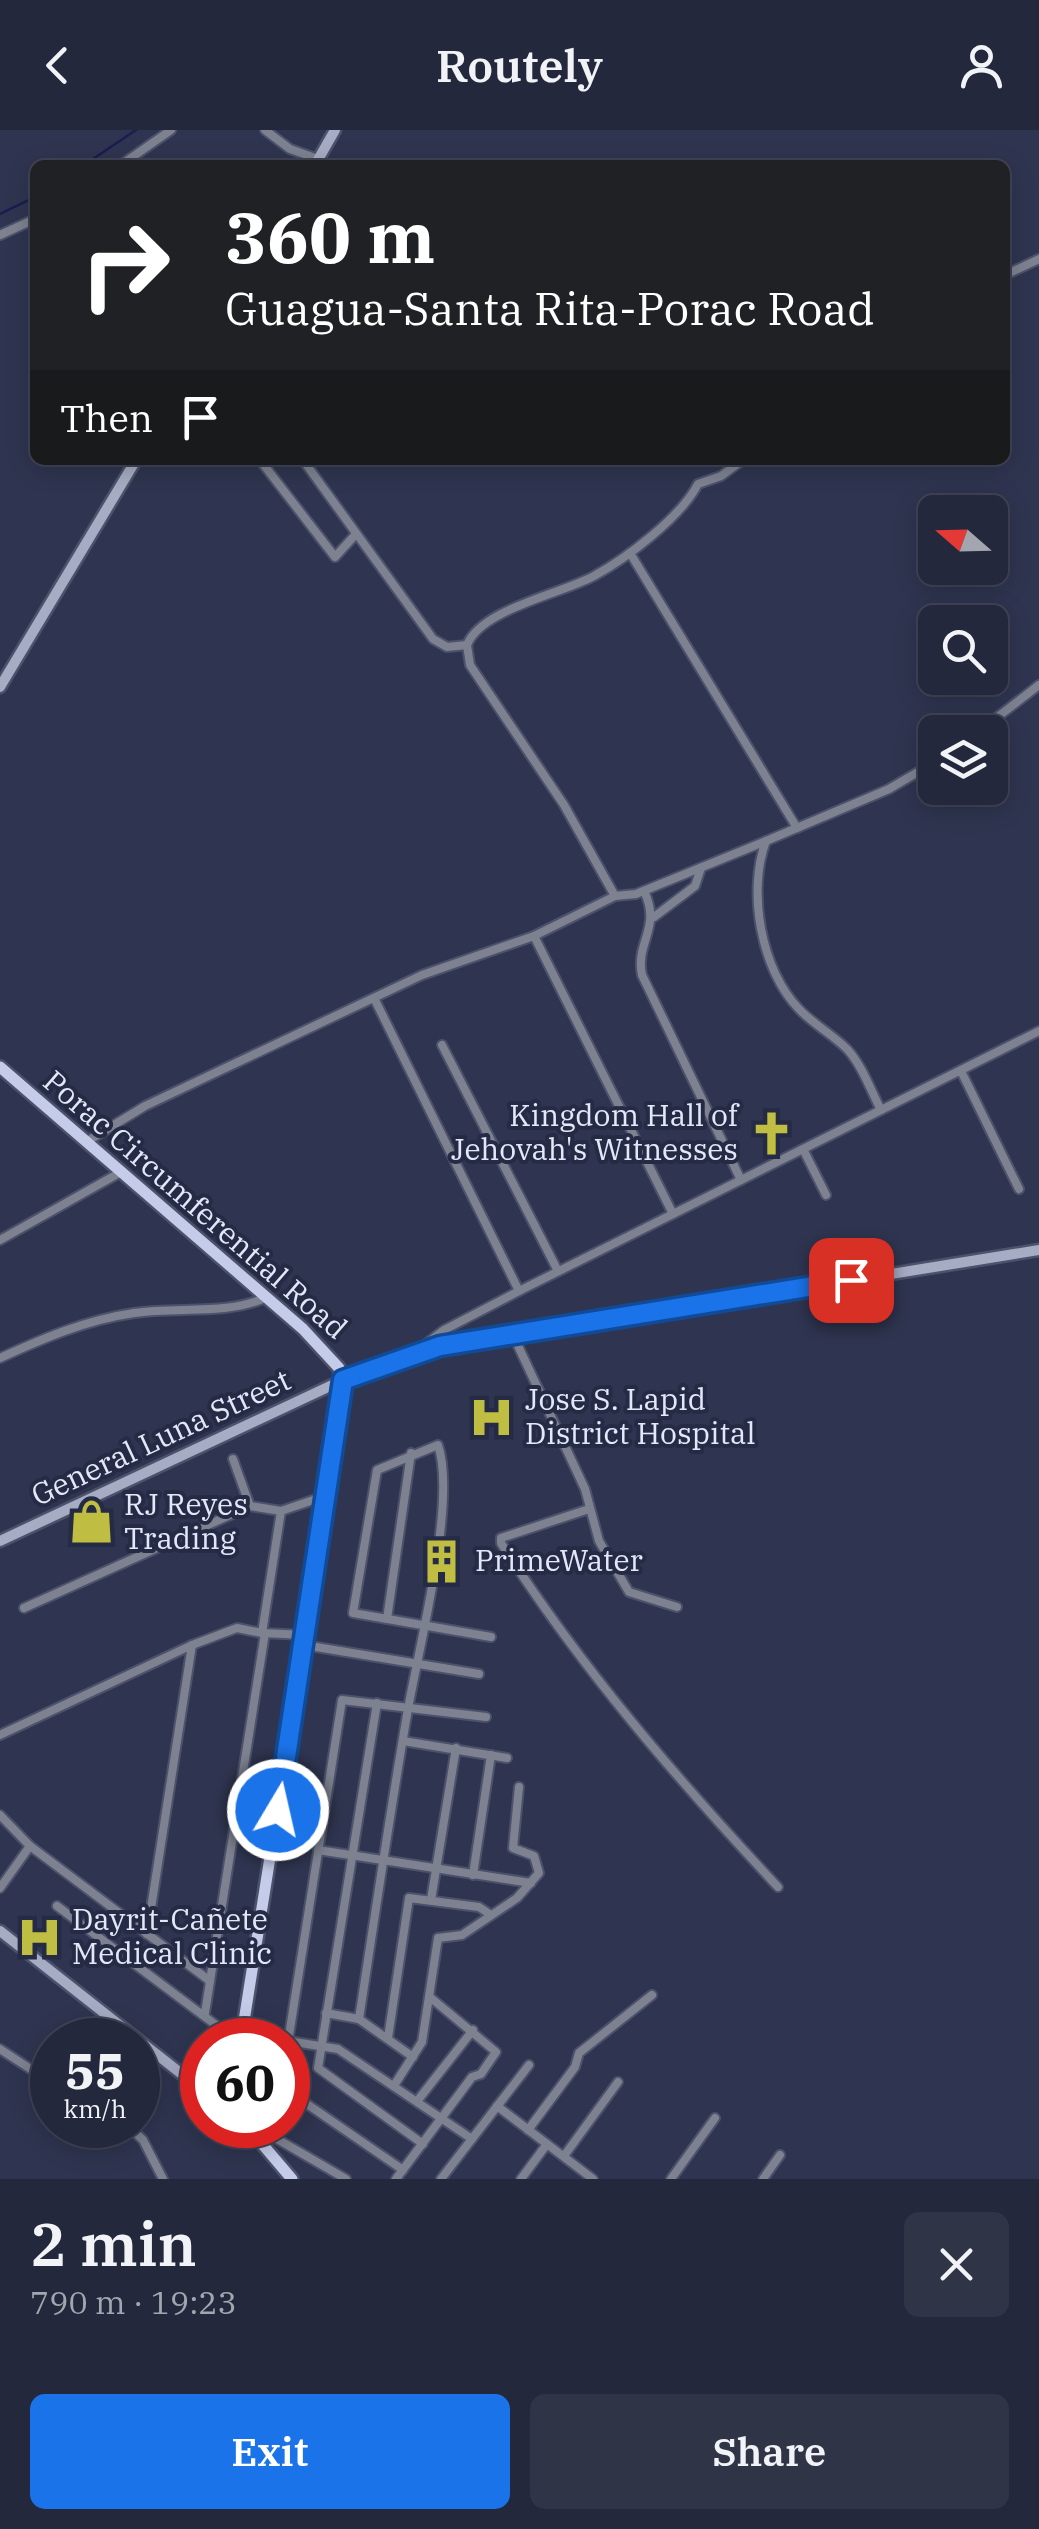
<!DOCTYPE html>
<html lang="en">
<head>
<meta charset="utf-8">
<style>
  body { margin:0; font-family:"IBM Plex Serif",serif; background:#2f3447; color:#f1f3f6; height:100vh; display:flex; flex-direction:column; font-size:38px; white-space:nowrap }
  * { box-sizing:border-box; margin:0 }
  p { font-size:32px; color:#a3a6af }
  .icon { flex:none; width:55px; height:55px; fill:none; stroke:currentColor; stroke-width:2; stroke-linecap:round; stroke-linejoin:round }
  .map { position:relative; height:2049px; overflow:hidden }
  .details { display:flex; flex-direction:column; background:#23283c; flex:1 }
  .details>* { flex:none }
  .top-card { position:absolute; left:30px; top:30px; width:980px; height:305px; border-radius:15px; box-shadow:0 5px 25px #0003,0 0 0 2px #404456; background:#202124; color:#fff; overflow:hidden }
  .needle { width:65px; rotate:290deg }
  .tools { position:absolute; left:918px; top:365px; display:grid; gap:20px }
  .tools a { display:grid; place-items:center; width:90px; height:90px; border-radius:15px; background:#23283c; box-shadow:0 5px 25px #0003,0 0 0 2px #404456; font-size:50px }
  .speed { position:absolute; left:30px; top:1888px; display:flex; gap:20px; font-size:50px; font-weight:700; text-align:center }
  .speed>* { display:grid; place-content:center; width:130px; height:130px; border-radius:50%; background:#23283c; box-shadow:0 5px 25px #0003,0 0 0 2px #404456; line-height:1 }
  .speed small { font-size:25px; font-weight:400 }
  .speed .limit { border:15px solid #d22; background:#fff; color:#111 }
  .pin { position:absolute; display:grid; place-items:center; width:85px; height:85px; color:#fff; margin:-42px; border-radius:20px; box-shadow:0 5px 15px #0006 }
  .me { position:absolute; width:110px; margin:-55px; rotate:9deg; stroke-linejoin:round; filter:drop-shadow(0 0 8px #0008) }
  .turn { display:flex; align-items:center; gap:35px; height:210px; padding:0 30px; font-size:45px }
  .turn .icon { width:130px; height:130px; stroke-width:2.5 }
  .turn b { display:block; font-size:70px; line-height:85px }
  .then { display:flex; align-items:center; height:95px; padding:0 30px; background:#0003; gap:20px; font-size:38px }
  .round { display:grid; place-items:center; flex:none; width:105px; height:105px; border-radius:15px; background:#2f3447 }
  .overview { display:flex; align-items:center; justify-content:space-between; height:170px; padding:0 30px }
  h1 { font-size:60px; font-weight:600; line-height:75px }
  .primary-button { display:flex; gap:20px; margin-top:auto; padding:20px 30px }
  .primary-button a { flex:1; height:115px; border-radius:15px; background:#1a73e8; color:#fff; font-size:40px; font-weight:600; line-height:115px; text-align:center }
  .primary-button a+a { background:#2f3447; color:#f1f3f6 }
  header { display:flex; justify-content:space-between; align-items:center; height:130px; padding:0 30px; background:#23283c; font-size:45px; font-weight:600 }
  .map>svg:first-child { display:block }
  .lines { fill:none; stroke-linecap:round; stroke-linejoin:round }
  .stream { stroke:#191d50; stroke-width:2.5 }
  .street-casing { stroke:#4c526b; stroke-width:12 }
  .secondary-casing { stroke:#4c526b; stroke-width:15 }
  .primary-casing { stroke:#4c526b; stroke-width:16 }
  .street { stroke:#7e8290; stroke-width:8 }
  .secondary { stroke:#a6acc3; stroke-width:10 }
  .primary { stroke:#c5ccea; stroke-width:11 }
  .route-casing { stroke:#114b97; stroke-width:25 }
  .route { stroke:#1a73e8; stroke-width:18 }
  .labels { text-anchor:middle; stroke-width:8; stroke-linejoin:round; paint-order:stroke }
  .poi-label { font-size:30px; fill:#e3e8f9; stroke:#252b45; text-anchor:start }
  .street-label { font-size:30px; fill:#e3e8f9; stroke:#252b45 }
</style>
</head>
<body>
<header><svg class="icon" aria-label="back" viewBox="0 0 24 24"><path d="M15 5l-7 7 7 7"/></svg>Routely<svg class="icon" aria-label="person" viewBox="0 0 24 24"><circle cx="12" cy="8" r="4"/><path d="M4 21q1-7 8-7t8 7"/></svg></header>
<div class="map">
<svg width="1039" height="2049" viewBox="0 0 1039 2049">
  <rect width="100%" height="100%" fill="#2f3550"/>
  <g class="lines">
    <g class="stream">
      <polyline points="84,35 136,0"/>
      <polyline points="0,84 35,67"/>
    </g>
    <defs>
      <g id="street">
        <polyline points="265,0 290,19 318,29"/>
        <polyline points="121,35 171,0"/>
        <polyline points="0,105 35,89"/>
        <polyline points="1005,145 1039,129"/>
        <polyline points="260,330 335,427 356,404"/>
        <polyline points="303,330 433,509 447,517 467,515"/>
        <polyline points="630,423 797,698"/>
        <polyline points="978,602 1039,555"/>
        <path d="M 644,761 C 662,798 635,812 642,845 L 741,1050"/>
        <path d="M 615,766 L 564,675 L 470,535 L 467,515 C 481,479 561,464 594,446 C 627,428 681,387 698,354 L 721,346 L 743,330"/>
        <polyline points="654,787 695,756 701,738"/>
        <polyline points="534,806 615,766 636,764 766,711"/>
        <polyline points="375,870 519,1161"/>
        <polyline points="442,915 558,1141"/>
        <polyline points="961,941 1019,1059"/>
        <path d="M 881,980 C 871,961 862,935 847,919 C 832,904 813,894 799,879 C 761,840 747,761 766,711 L 889,659 L 935,632"/>
        <polyline points="86,1012 145,976 422,845 534,806 673,1084"/>
        <polyline points="803,1019 826,1065"/>
        <polyline points="0,1110 121,1042"/>
        <polyline points="513,1205 585,1359 599,1411 629,1462 677,1477"/>
        <polyline points="417,1221 444,1200 519,1161 1039,901"/>
        <path d="M 0,1228 C 44,1208 86,1190 134,1183 C 178,1176 226,1186 267,1167"/>
        <polyline points="233,1329 250,1376"/>
        <path d="M 589,1379 L 501,1408 L 501,1413 C 581,1538 677,1649 778,1757"/>
        <polyline points="24,1478 250,1376 281,1381"/>
        <polyline points="387,1489 411,1323"/>
        <polyline points="262,1503 306,1505"/>
        <polyline points="304,1515 479,1544"/>
        <polyline points="377,1573 318,1938 423,2014"/>
        <polyline points="0,1605 192,1515 237,1498 262,1503 281,1381 328,1365"/>
        <polyline points="403,1611 507,1628"/>
        <polyline points="0,1685 30,1716 210,1851"/>
        <polyline points="318,1720 531,1753"/>
        <polyline points="473,1745 491,1625"/>
        <polyline points="0,1758 30,1716"/>
        <polyline points="431,1770 456,1618"/>
        <polyline points="57,1776 236,1910"/>
        <polyline points="147,1804 192,1515"/>
        <polyline points="205,1883 265,1503"/>
        <polyline points="326,1883 359,1889 413,1927"/>
        <path d="M 359,1889 C 375,1785 390,1682 408,1579 C 419,1517 457,1370 438,1315 L 377,1340 L 353,1483 C 399,1491 445,1499 491,1507"/>
        <polyline points="242,1906 277,1910"/>
        <polyline points="388,1908 409,1768 479,1777 491,1785"/>
        <polyline points="288,1911 338,1919 472,2009"/>
        <polyline points="288,1912 342,1570 486,1587"/>
        <polyline points="0,1919 52,1953"/>
        <polyline points="395,1954 422,1912 438,1808 462,1805 517,1768 539,1743 534,1726 513,1718 519,1657"/>
        <polyline points="288,1961 403,2040"/>
        <polyline points="418,1970 473,1900"/>
        <polyline points="497,1976 593,2049"/>
        <polyline points="127,1995 143,2010 163,2049"/>
        <polyline points="253,1995 346,2049"/>
        <polyline points="528,2000 575,1937 579,1923 652,1865"/>
        <polyline points="564,2026 618,1952"/>
        <polyline points="396,2049 472,1947 481,1944 496,1922 431,1868"/>
        <polyline points="441,2049 529,1935"/>
        <polyline points="521,2049 547,2014"/>
        <polyline points="671,2049 715,1988"/>
        <polyline points="763,2049 780,2025"/>
      </g>
      <g id="secondary">
        <polyline points="315,35 335,0"/>
        <polyline points="0,557 136,330"/>
        <polyline points="0,1411 343,1250 417,1221 1039,1120"/>
        <polyline points="0,1801 202,1960"/>
      </g>
      <g id="primary">
        <polyline points="0,937 303,1199 339,1238 343,1267 241,1910"/>
        <polyline points="246,1995 292,2049"/>
      </g>
    </defs>
    <use href="#street" class="street-casing"/>
    <use href="#secondary" class="secondary-casing"/>
    <use href="#primary" class="primary-casing"/>
    <use href="#street" class="street"/>
    <use href="#secondary" class="secondary"/>
    <use href="#primary" class="primary"/>
  </g>
  <g class="lines">
    <defs>
      <polyline id="route" points="278,1680 343,1250 440,1216 851,1150"/>
    </defs>
    <use href="#route" class="route-casing"/>
    <use href="#route" class="route"/>
  </g>
  <defs>
    <symbol id="church-bare" viewBox="-9 -9 18 18"><path d="M-1.2-6h2.4v3.5h3.3v2.4h-3.3V6h-2.4V-.1h-3.3v-2.4h3.3Z" fill="#bfbe42" stroke="#252b45" stroke-width="2.5" paint-order="stroke"/></symbol>
    <symbol id="hospital-bare" viewBox="-9 -9 18 18"><path d="M-5-5h3v3.5h4V-5h3V5h-3V1.5h-4V5h-3Z" fill="#bfbe42" stroke="#252b45" stroke-width="2.5" paint-order="stroke"/></symbol>
    <symbol id="shop-bare" viewBox="-9 -9 18 18"><path d="M-5-2.5h2.3a2.7 3.5 0 0 1 5.4 0H5L5.5 6h-11ZM-1.5-2.5h3a1.5 2.3 0 0 0-3 0Z" fill="#bfbe42" stroke="#252b45" stroke-width="2.5" paint-order="stroke"/></symbol>
    <symbol id="building-bare" viewBox="-9 -9 18 18"><path d="M-4-6H4V6H1V3H-1V6H-4ZM-2.5-4.3h1.7v1.8h-1.7ZM.8-4.3h1.7v1.8H.8ZM-2.5-1h1.7V.8h-1.7ZM.8-1h1.7V.8H.8Z" fill="#bfbe42" stroke="#252b45" stroke-width="2.5" paint-order="stroke"/></symbol>
  </defs>
  <g fill-rule="evenodd">
    <use href="#church-bare" x="740" y="972" width="63" height="63"/>
    <use href="#hospital-bare" x="460" y="1256" width="63" height="63"/>
    <use href="#shop-bare" x="60" y="1360" width="63" height="63"/>
    <use href="#building-bare" x="410" y="1400" width="63" height="63"/>
    <use href="#hospital-bare" x="8" y="1776" width="63" height="63"/>
  </g>
  <g class="labels">
    <g class="poi-label">
      <text x="738" y="996" text-anchor="end">Kingdom Hall of<tspan x="738" dy="34">Jehovah's Witnesses</tspan></text>
      <text x="525" y="1280">Jose S. Lapid<tspan x="525" dy="34">District Hospital</tspan></text>
      <text x="124" y="1385">RJ Reyes<tspan x="124" dy="34">Trading</tspan></text>
      <text x="475" y="1441">PrimeWater</text>
      <text x="72" y="1800">Dayrit-Cañete<tspan x="72" dy="34">Medical Clinic</tspan></text>
    </g>
    <g class="street-label">
      <text transform="translate(195 1075) rotate(41)" y="10">Porac Circumferential Road</text>
      <text transform="translate(161 1308) rotate(-25)" y="10">General Luna Street</text>
    </g>
  </g>
</svg>
<div class="tools">
<a><svg class="needle" viewBox="-14 -14 28 28"><path d="M0-13l5 13h-10z" fill="#e53935"/><path d="M0 13l5-13h-10z" fill="#a3a6af"/></svg></a>
<a><svg class="icon" aria-label="search" viewBox="0 0 24 24"><circle cx="10" cy="10" r="6"/><path d="M15 15l6 6"/></svg></a>
<a><svg class="icon" aria-label="layers" viewBox="0 0 24 24"><path d="M12 4l9 5-9 5-9-5zM3 14l9 5 9-5"/></svg></a>
</div>
<div class="speed"><div>55<small>km/h</small></div><div class="limit">60</div></div>
<div class="pin" style="left:851px;top:1150px;background:#d93025"><svg class="icon" aria-label="arrive" viewBox="0 0 24 24"><path d="M6 21V4h12l-3 4 3 4H6"/></svg></div>
<svg class="me" style="left:278px;top:1680px" viewBox="-20 -20 40 40"><circle r="17" fill="#1a73e8" stroke="#fff" stroke-width="3"/><path d="M0-11L8 9 0 5-8 9z" fill="#fff"/></svg>
<div class="top-card">
<div class="turn"><svg class="icon" aria-label="right" viewBox="0 0 24 24"><path d="M7 20v-9h11M14 6l5 5-5 5"/></svg><div><b>360 m</b>Guagua-Santa Rita-Porac Road</div></div>
<div class="then">Then<svg class="icon" aria-label="arrive" viewBox="0 0 24 24"><path d="M6 21V4h12l-3 4 3 4H6"/></svg></div>
</div>
</div>
<section class="details">
<div class="overview"><div><h1>2 min</h1><p>790 m · 19:23</p></div><a class="round"><svg class="icon" aria-label="close" viewBox="0 0 24 24"><path d="M6 6l12 12M18 6L6 18"/></svg></a></div>
<div class="primary-button"><a>Exit</a><a>Share</a></div>
</section>
</body>
</html>
